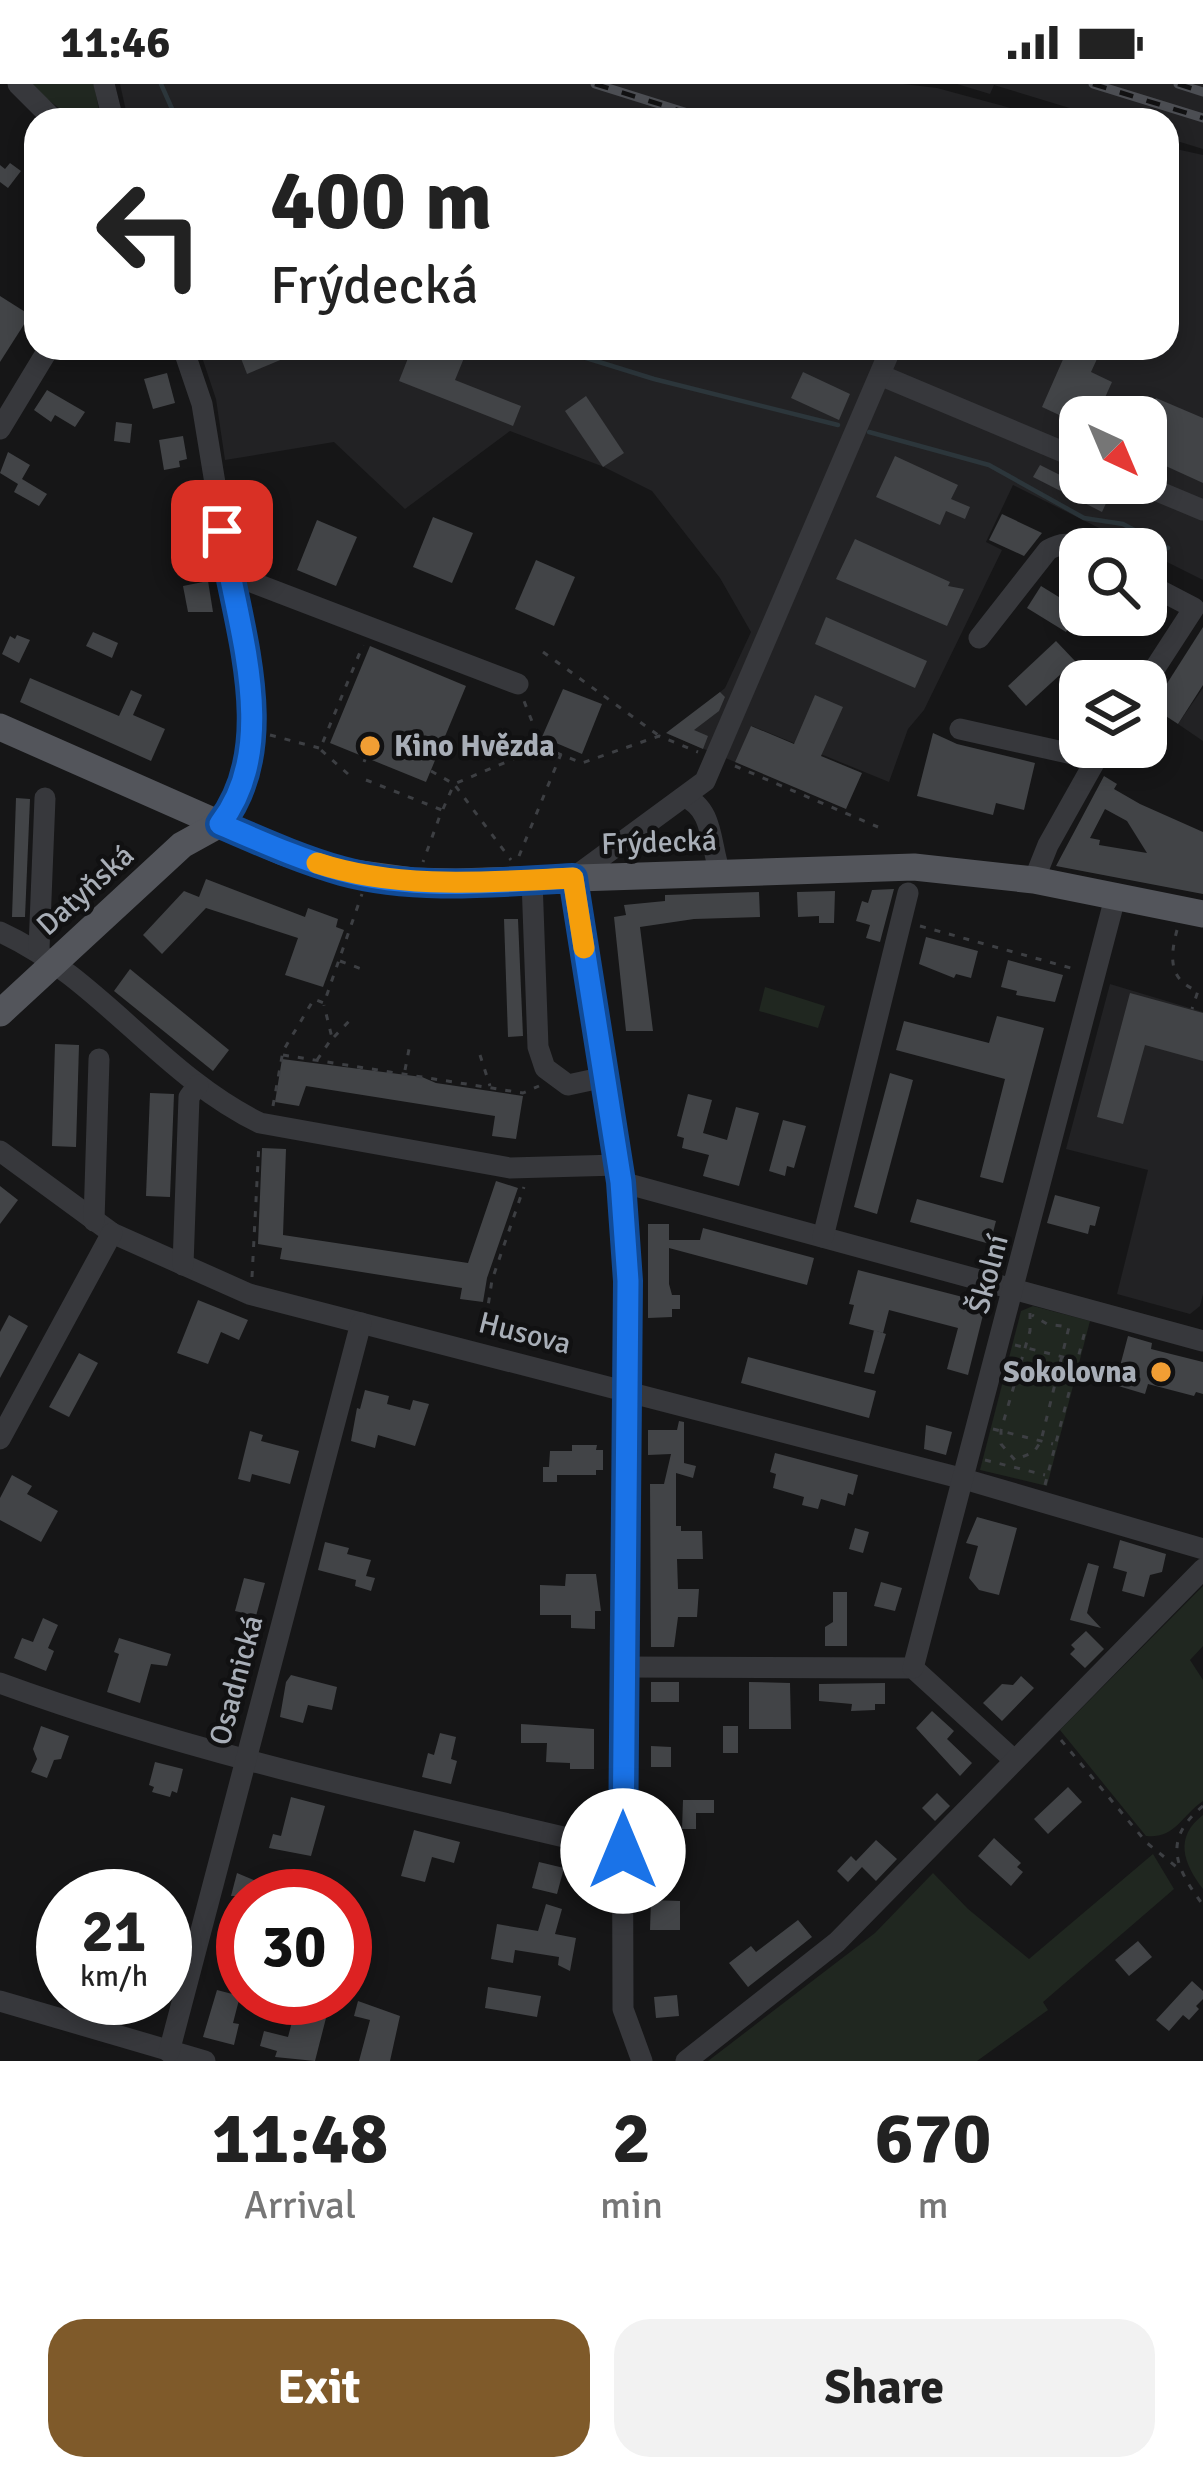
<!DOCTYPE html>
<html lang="en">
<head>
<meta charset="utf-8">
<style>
  body { margin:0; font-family:Signika,sans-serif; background:#f2f2f2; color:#222; height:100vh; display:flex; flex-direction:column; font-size:45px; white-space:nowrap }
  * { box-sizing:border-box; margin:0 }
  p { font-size:39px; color:#767676 }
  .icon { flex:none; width:66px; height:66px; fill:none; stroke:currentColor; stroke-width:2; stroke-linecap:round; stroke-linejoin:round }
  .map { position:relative; height:1977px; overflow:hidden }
  .details { display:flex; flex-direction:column; background:#fff; flex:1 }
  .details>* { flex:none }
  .top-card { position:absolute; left:24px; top:24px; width:1155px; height:252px; border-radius:36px; box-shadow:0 6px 18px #0003; background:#fff; color:#222; overflow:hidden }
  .needle { width:78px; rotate:136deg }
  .controls { position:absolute; left:1059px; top:312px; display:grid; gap:24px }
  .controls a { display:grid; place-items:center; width:108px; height:108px; border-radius:24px; background:#fff; box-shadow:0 6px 18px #0003; font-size:60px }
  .speed { position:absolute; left:36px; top:1785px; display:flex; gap:24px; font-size:60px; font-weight:700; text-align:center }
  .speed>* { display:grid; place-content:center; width:156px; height:156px; border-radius:50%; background:#fff; box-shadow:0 6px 18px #0003; line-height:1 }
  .speed small { font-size:30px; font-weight:400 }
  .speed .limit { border:18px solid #d22; background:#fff; color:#111 }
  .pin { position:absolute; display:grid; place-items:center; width:102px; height:102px; color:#fff; margin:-51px; border-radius:24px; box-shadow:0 6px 18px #0006 }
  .me { position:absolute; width:132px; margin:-66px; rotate:0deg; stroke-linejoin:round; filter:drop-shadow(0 0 9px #0008) }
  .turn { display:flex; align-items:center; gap:42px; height:252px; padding:0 48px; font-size:54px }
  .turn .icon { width:156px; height:156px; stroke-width:2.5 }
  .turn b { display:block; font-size:84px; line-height:102px }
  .eta { display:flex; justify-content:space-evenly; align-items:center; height:204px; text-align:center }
  .eta b { font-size:72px; font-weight:700; line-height:84px }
  .action { display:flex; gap:24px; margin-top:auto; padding:24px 48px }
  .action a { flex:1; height:138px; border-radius:36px; background:#7f5a2a; color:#fff; font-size:48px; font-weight:700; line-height:138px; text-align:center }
  .action a+a { background:#f2f2f2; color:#222 }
  .status { display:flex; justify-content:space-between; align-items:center; height:84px; padding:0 60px; background:#fff; direction:ltr }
  .status svg { height:33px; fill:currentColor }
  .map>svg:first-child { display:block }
  .built { fill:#222224; fill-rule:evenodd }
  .green { fill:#202720 }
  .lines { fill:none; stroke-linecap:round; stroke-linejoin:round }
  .stream { stroke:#2c363b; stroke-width:4.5 }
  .building { fill:#424447; fill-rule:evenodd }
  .path { stroke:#3d3f43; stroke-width:3; stroke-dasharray:6 9; stroke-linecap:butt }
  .minor { stroke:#37383c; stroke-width:21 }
  .major { stroke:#53555b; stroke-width:27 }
  .rail-casing { stroke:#4c4e53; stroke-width:9 }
  .rail { stroke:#111112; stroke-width:4.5; stroke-dasharray:14; stroke-linecap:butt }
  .route-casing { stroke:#114b97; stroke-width:30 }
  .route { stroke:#1a73e8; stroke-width:21 }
  .slow { stroke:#f59e0b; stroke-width:21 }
  .poi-dot { fill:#f19e34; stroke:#111112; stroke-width:4.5 }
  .labels { text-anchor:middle; stroke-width:9; stroke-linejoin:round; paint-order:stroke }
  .poi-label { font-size:30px; font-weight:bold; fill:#a8aeb7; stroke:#111112; text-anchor:start }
  .street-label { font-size:30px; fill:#a8aeb7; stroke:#111112 }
</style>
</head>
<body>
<div class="status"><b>11:46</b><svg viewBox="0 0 49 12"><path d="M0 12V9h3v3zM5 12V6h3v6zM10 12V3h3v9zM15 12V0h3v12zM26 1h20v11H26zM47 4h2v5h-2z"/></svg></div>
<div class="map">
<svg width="1203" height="1977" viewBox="0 0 1203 1977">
  <rect width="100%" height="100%" fill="#161617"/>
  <g class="built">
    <polygon points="120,0 903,0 937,4 1055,36 128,36"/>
    <polygon points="957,0 1203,0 1203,65 1167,54 1167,36 1109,36 994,1 990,10"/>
    <path d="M 1167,63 L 1203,71 L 1203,496 L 1013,401 L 986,458 L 1002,466 L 924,626 L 908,645 L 889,698 L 752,642 L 735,678 L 668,650 L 725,604 L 751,548 L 720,494 L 652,407 L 604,383 L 510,347 L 405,425 L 334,358 L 225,376 L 216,315 L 199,264 L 1167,264 ZM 1080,333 L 1146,333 L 1146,399 L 1080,399 Z"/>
    <polygon points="1203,604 1203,657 1178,640"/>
    <polygon points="1110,900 1203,928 1203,1210 1200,1222 1190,1230 1117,1210 1148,1086 1066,1065"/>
  </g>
  <g class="green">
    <polygon points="27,0 94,0 101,36 75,36"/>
    <polygon points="765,903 825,922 818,944 759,927"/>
    <polygon points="1033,1222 1090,1237 1047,1402 980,1386 1021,1227"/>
    <path d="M 1203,1502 L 1203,1562 L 1190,1576 L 1203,1596 L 1203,1717 C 1181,1732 1175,1755 1146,1752 L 1060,1646 Z"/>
    <path d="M 1203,1731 L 1203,1805 C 1183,1779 1174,1753 1203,1731 Z"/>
    <polygon points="1153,1770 1174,1805 1043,1918 1048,1926 977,1977 708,1977 875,1849 933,1789 968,1825 1029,1875"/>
  </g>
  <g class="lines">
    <g class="stream">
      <polyline points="161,0 177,36"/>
      <polyline points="554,264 654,295 838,341"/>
      <polyline points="869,348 989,381 1084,434 1123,440 1168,464"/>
    </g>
  </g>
  <g class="building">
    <polygon points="10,79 21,87 8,104 0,98 0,81 5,85"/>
    <polygon points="0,212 30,231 0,278"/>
    <polygon points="237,264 309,264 247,290"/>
    <polygon points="412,264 439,264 464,274 455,296 521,322 513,342 399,297"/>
    <polygon points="1068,264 1102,264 1091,288 1112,298 1098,329 1077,320 1070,336 1042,323"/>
    <polygon points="803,288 850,310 839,336 791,314"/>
    <polygon points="167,289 175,319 153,325 144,295"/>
    <polygon points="47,306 85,328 75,343 55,331 51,338 34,326"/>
    <polygon points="586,312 624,369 603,383 565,327"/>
    <polygon points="1156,314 1203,334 1203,399 1146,373 1146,336"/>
    <polygon points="116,338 132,340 130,359 114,357"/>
    <polygon points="183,352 187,375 179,377 180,383 164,386 159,356"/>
    <polygon points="8,368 30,381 22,395 47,410 39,422 14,408 18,400 0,389"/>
    <polygon points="895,372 958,401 951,415 970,423 965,435 946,427 940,441 876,413"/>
    <polygon points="1040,381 1108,415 1102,428 1033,393"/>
    <polygon points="1002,430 1042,449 1024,472 989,456"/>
    <polygon points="433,433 473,449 452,499 413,483"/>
    <polygon points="317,436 357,453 336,502 297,486"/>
    <polygon points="199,441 203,464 174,469 172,454 177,453 176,445"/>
    <polygon points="855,455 950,498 948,502 964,505 947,542 836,495"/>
    <polygon points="536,476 575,493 554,542 515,525"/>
    <polygon points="208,497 213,528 188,528 183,502"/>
    <polygon points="1041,502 1080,526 1066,548 1027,524"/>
    <polygon points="826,533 927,577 915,604 815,560"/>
    <polygon points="1203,543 1203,601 1178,640 1152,623"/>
    <polygon points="93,548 118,559 112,574 86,562"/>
    <polygon points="17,551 30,556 19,579 2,570 10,552 15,555"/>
    <polygon points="1056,557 1075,577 1026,622 1008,602"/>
    <polygon points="370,562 466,602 426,698 330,659"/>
    <polygon points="1098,578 1128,597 1086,597"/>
    <polygon points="30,594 119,632 131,606 142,611 133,631 165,645 151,677 20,618"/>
    <polygon points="563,605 602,620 582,670 542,653"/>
    <polygon points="720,608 725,613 719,627 694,646 708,652 703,665 666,649"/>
    <polygon points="815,611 843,623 821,672 862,689 846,725 735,678 751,642 794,660"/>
    <polygon points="933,649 957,660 1035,679 1024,726 996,719 993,731 917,712"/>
    <path d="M 1104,692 L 1117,700 L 1114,705 L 1140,720 L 1203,748 L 1203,810 L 1056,782 ZM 1105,725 L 1127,737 L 1147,769 L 1099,761 L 1100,756 L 1090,754 Z"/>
    <polygon points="16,714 30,715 25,833 12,833"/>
    <polygon points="206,795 305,833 308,824 338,835 336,843 344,846 323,903 285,891 298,854 206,824 162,870 143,851 184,807 199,813"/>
    <polygon points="894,805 880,858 866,854 870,841 856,837 862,817 868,819 872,806"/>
    <polygon points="835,807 834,839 819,839 819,832 798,833 797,808"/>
    <polygon points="759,808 760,833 694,835 640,843 653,947 626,947 614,833 626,831 624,821 665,817 665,811"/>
    <polygon points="504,835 518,835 523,952 508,953"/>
    <polygon points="926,853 978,867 971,894 956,890 954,894 919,880"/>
    <polygon points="1008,876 1063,891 1055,918 1016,911 1017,907 1001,903"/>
    <polygon points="130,885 229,966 213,987 114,907"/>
    <polygon points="1130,909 1203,929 1203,977 1145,961 1123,1040 1097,1033"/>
    <polygon points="997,932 1044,944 1003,1099 980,1093 1005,995 896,966 904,937 989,959"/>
    <polygon points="55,960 79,961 76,1063 52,1062"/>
    <polygon points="282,975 422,993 436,999 523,1012 516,1055 492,1052 495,1032 306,1002 299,1022 275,1018"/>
    <polygon points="890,989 913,996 877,1130 854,1123"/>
    <polygon points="150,1009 174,1010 170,1113 146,1112"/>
    <polygon points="688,1010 712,1016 703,1049 727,1056 736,1023 759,1029 739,1102 703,1092 709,1071 682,1064 684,1054 677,1052"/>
    <polygon points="783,1036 806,1042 794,1084 787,1082 785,1092 769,1087"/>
    <polygon points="262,1064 286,1065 283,1151 468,1179 496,1097 518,1104 487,1194 483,1218 460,1215 462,1204 280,1175 282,1164 258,1160"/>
    <polygon points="0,1102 18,1116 0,1140"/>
    <polygon points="1055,1111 1100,1123 1095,1142 1090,1141 1088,1150 1047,1139"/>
    <polygon points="917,1115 996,1137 990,1160 910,1138"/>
    <polygon points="648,1140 669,1140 669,1156 700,1156 703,1144 814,1174 807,1201 669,1164 669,1200 672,1211 680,1211 680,1225 672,1225 672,1233 648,1234"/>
    <polygon points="858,1186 986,1219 968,1291 947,1285 958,1244 889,1226 883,1249 849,1240 854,1221 849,1220"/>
    <polygon points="198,1216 248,1236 239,1256 221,1248 208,1280 177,1269"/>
    <polygon points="9,1231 28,1242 0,1294 0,1248"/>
    <polygon points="874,1246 886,1250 874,1290 864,1288"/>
    <polygon points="1128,1252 1152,1259 1151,1265 1203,1278 1203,1310 1196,1308 1194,1312 1148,1300 1145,1310 1115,1301"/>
    <polygon points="79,1269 98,1279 69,1333 49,1323"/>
    <polygon points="748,1273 876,1307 869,1334 741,1299"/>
    <polygon points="365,1306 389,1312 387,1320 410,1326 413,1316 429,1320 415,1362 378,1351 375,1364 351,1357 357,1324 360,1325"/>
    <polygon points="679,1337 684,1338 684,1379 696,1382 693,1394 676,1389 676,1442 681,1442 681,1447 702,1447 703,1475 677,1475 678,1505 699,1505 697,1533 678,1533 674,1563 651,1563 650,1400 664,1400 671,1370 648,1371 648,1346 677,1346"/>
    <polygon points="926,1341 952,1348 946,1371 924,1365"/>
    <polygon points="250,1347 263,1351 261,1357 299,1367 290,1400 252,1390 250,1398 238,1395"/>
    <polygon points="572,1361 597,1361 596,1366 603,1366 603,1386 596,1386 596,1391 557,1391 557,1398 543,1398 543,1383 549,1383 550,1367 572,1367"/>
    <polygon points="775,1369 858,1391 853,1411 848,1409 845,1422 821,1415 818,1425 802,1421 804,1413 773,1404 776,1390 770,1388"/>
    <polygon points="12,1391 32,1402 27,1410 58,1427 41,1458 0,1436 0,1414"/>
    <polygon points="977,1433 1017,1444 999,1511 979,1506 969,1494 978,1462 966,1459"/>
    <polygon points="855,1444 869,1448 863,1469 849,1465"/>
    <polygon points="1120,1456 1166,1470 1162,1488 1150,1491 1144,1513 1122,1507 1127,1488 1113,1484"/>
    <polygon points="325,1458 349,1464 347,1470 371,1476 366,1492 375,1494 371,1507 355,1502 356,1496 318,1486"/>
    <polygon points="1088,1479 1099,1482 1087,1529 1101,1544 1070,1536"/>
    <polygon points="566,1490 596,1490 601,1527 595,1527 595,1545 571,1544 571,1531 540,1531 540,1501 565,1502"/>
    <polygon points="244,1494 265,1499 256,1532 235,1527"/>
    <polygon points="881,1498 902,1504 895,1527 874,1522"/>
    <polygon points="833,1508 847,1508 847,1562 825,1562 825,1543 833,1538"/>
    <polygon points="43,1534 58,1541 48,1564 54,1567 46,1587 14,1574 22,1554 33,1558"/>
    <polygon points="1086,1547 1104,1565 1085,1584 1070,1570 1075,1565 1071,1561"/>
    <polygon points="119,1554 171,1570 167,1582 151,1580 140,1619 107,1608 119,1570 114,1568"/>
    <polygon points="291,1591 337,1603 332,1626 308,1621 303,1639 280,1633 286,1598"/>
    <polygon points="1021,1592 1034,1604 1002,1637 983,1619 1002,1600 1013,1601"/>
    <rect x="651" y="1598" width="28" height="20"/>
    <polygon points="749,1598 790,1599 791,1645 749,1645"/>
    <polygon points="885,1599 885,1620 875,1620 875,1626 851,1627 852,1620 819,1617 819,1600"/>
    <polygon points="932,1627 954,1647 947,1655 972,1679 960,1692 916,1644"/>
    <polygon points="521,1640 594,1645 594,1685 570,1685 570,1679 546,1678 547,1659 521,1659"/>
    <polygon points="41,1642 69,1652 61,1675 54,1676 47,1694 31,1688 37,1675 33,1665"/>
    <rect x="723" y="1642" width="15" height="27"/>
    <polygon points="440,1649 456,1653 451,1675 457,1677 451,1700 422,1693 428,1669 434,1671"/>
    <polygon points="651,1662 671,1663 671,1683 651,1683"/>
    <polygon points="155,1678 183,1685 177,1709 172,1707 170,1713 152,1708 154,1703 149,1701"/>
    <polygon points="1068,1703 1082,1718 1048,1750 1034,1735"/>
    <polygon points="937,1709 950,1722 935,1737 922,1724"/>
    <polygon points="291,1713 325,1722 311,1772 269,1764 273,1750 281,1752"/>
    <polygon points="683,1716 714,1716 714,1729 696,1729 696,1745 682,1745"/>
    <polygon points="651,1736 677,1736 677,1762 651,1761"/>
    <polygon points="414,1746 460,1758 454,1779 432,1773 425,1798 401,1792"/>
    <polygon points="994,1754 1021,1779 1017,1783 1023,1788 1011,1802 978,1772"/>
    <polygon points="876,1756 897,1775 876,1797 862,1783 848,1798 837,1787 851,1772 856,1777"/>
    <polygon points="539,1778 564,1784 557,1810 532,1804"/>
    <polygon points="237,1789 261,1799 258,1812 231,1812"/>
    <polygon points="651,1816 680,1817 680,1846 650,1846"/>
    <polygon points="546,1820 562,1825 555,1850 576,1854 570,1887 558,1881 559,1873 515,1866 513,1879 491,1875 497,1840 538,1847"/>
    <polygon points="798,1836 812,1853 748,1903 729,1879 751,1862 756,1868"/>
    <polygon points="1138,1857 1152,1873 1129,1892 1115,1876"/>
    <polygon points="1192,1897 1203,1907 1203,1915 1196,1922 1199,1925 1189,1936 1183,1931 1169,1947 1156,1936"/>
    <polygon points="488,1903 541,1912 537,1933 485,1924"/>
    <polygon points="217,1906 240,1912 233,1939 239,1940 234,1961 203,1953"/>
    <polygon points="677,1911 679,1932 656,1934 654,1913"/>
    <polygon points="74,1914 121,1914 116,1930 73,1918"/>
    <polygon points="358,1917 400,1932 390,1977 359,1977 370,1936 354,1932"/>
    <polygon points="295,1927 326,1934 315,1977 275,1973 277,1967 260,1962 264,1947 288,1953"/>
  </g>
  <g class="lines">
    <g class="path">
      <polyline points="543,568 658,651"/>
      <polyline points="270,651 319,664"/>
      <polyline points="542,663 582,679 659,652 698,668"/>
      <polyline points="364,678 366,673"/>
      <polyline points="735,682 878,743"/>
      <polyline points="431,687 454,700 542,663 524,617"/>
      <polyline points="348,690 320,665 363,561"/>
      <polyline points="366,696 442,726 423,778"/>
      <polyline points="443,725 454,700 511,776"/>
      <polyline points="519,772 561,670"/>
      <polyline points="920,842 1078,886"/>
      <path d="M 1177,846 C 1170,873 1168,896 1198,907 L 1192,925"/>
      <polyline points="340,877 367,887"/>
      <polyline points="334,953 352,934"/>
      <polyline points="283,971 523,1009 539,1002"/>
      <polyline points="480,971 490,1002"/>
      <polyline points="317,976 332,954 324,921"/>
      <polyline points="405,986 410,960"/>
      <polyline points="273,1022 283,967 314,915 324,919 362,810"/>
      <polyline points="252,1193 259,1059"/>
      <polyline points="1030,1229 1030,1247 1001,1346 1001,1360 1015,1376 1034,1368 1041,1357 1069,1243 1047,1240 1032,1231"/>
      <polyline points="484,1249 492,1196 524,1103"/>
      <polyline points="1015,1261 1075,1276"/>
      <polyline points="993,1345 1053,1360"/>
      <polyline points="985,1376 1045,1391"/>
      <polyline points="1045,1401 1085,1247"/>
      <polyline points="1061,1656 1147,1759 1179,1785"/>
      <path d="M 1203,1722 C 1162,1756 1175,1783 1203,1821"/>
    </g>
    <g class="minor">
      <polyline points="18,0 54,36"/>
      <polyline points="104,0 113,36"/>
      <polyline points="183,264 202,320 247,594 252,646 240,712 220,740"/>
      <polyline points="880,291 1080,375"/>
      <polyline points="0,345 49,264"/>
      <polyline points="1138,399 1203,426"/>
      <polyline points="228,489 518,600"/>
      <polyline points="1146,499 1194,524 1146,598"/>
      <path d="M 979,554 L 1048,466 C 1061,459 1069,458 1083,465"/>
      <polyline points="960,645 1095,675"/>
      <path d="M 684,713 C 714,724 710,762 720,788"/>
      <polyline points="532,796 538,963 545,984 568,1001 605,993"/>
      <polyline points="1034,796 1048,761 1103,663"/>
      <path d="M 0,848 C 99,893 161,991 260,1039 L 510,1084 L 618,1081"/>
      <polyline points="39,865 45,714"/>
      <polyline points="0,1067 112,1149 249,1210 964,1395 1203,1465"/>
      <polyline points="621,1098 1203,1257"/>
      <polyline points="94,1137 99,975"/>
      <polyline points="823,1153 908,809"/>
      <polyline points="183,1181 189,1013 198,1001"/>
      <polyline points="0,1355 112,1149"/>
      <polyline points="622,1583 913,1584 1014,1676"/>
      <polyline points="913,1584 1116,810"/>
      <path d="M 0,1599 C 202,1673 414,1717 623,1767"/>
      <polyline points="0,1917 205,1977"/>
      <polyline points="169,1968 361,1239"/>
      <polyline points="642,1977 623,1925 622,1583 627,1197 621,1098 573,794 705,697 891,264"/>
      <polyline points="686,1977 837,1858 1203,1485"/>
    </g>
    <g class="major">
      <polyline points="0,643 283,768 346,788 412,797 456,798 914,783 1034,796 1203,830"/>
      <polyline points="0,929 182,761 220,740"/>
    </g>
    <defs>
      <g id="rail">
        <polyline points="595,0 710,36"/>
        <polyline points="1093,0 1203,34"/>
        <polyline points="1178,0 1203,8"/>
      </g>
    </defs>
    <use href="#rail" class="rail-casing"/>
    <use href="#rail" class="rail"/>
  </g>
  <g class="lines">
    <defs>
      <path id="route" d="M 222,447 C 235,537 283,659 220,740 C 260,757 299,775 342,787 C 415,807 499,798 573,794 L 621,1098 L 628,1197 L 623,1767"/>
    </defs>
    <use href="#route" class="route-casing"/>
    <use href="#route" class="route"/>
    <path class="slow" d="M 317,779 C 399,806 489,798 573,794 L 584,864"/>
  </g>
  <g class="poi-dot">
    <circle cx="370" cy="662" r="12"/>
    <circle cx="1161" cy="1288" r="12"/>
  </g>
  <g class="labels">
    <g class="poi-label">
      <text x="394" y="672">Kino Hvězda</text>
      <text x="1137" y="1298" text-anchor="end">Sokolovna</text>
    </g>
    <g class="street-label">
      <text transform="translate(659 758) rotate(-2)" y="10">Frýdecká</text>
      <text transform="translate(85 806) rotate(-42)" y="10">Datyňská</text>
      <text transform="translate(988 1190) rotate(-75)" y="10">Školní</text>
      <text transform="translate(525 1249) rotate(14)" y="10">Husova</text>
      <text transform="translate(236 1596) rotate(-75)" y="10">Osadnická</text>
    </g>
  </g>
</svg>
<div class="controls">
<a><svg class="needle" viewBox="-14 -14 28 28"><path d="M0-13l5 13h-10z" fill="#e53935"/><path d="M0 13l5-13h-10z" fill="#767676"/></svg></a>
<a><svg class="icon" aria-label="search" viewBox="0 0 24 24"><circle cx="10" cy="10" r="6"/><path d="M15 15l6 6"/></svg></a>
<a><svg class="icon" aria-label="layers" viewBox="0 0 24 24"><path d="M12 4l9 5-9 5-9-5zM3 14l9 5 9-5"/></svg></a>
</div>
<div class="speed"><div>21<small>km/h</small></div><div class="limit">30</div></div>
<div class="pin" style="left:222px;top:447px;background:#d93025"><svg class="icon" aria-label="arrive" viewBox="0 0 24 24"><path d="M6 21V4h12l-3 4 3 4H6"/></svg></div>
<svg class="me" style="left:623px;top:1767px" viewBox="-20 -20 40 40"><circle r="19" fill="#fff"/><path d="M0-13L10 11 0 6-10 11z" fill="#1a73e8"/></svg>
<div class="top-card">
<div class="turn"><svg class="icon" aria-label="left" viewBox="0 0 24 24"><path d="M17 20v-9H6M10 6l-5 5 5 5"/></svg><div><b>400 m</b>Frýdecká</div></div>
</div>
</div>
<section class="details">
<div class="eta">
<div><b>11:48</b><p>Arrival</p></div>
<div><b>2</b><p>min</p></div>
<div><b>670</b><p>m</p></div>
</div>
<div class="action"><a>Exit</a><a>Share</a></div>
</section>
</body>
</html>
